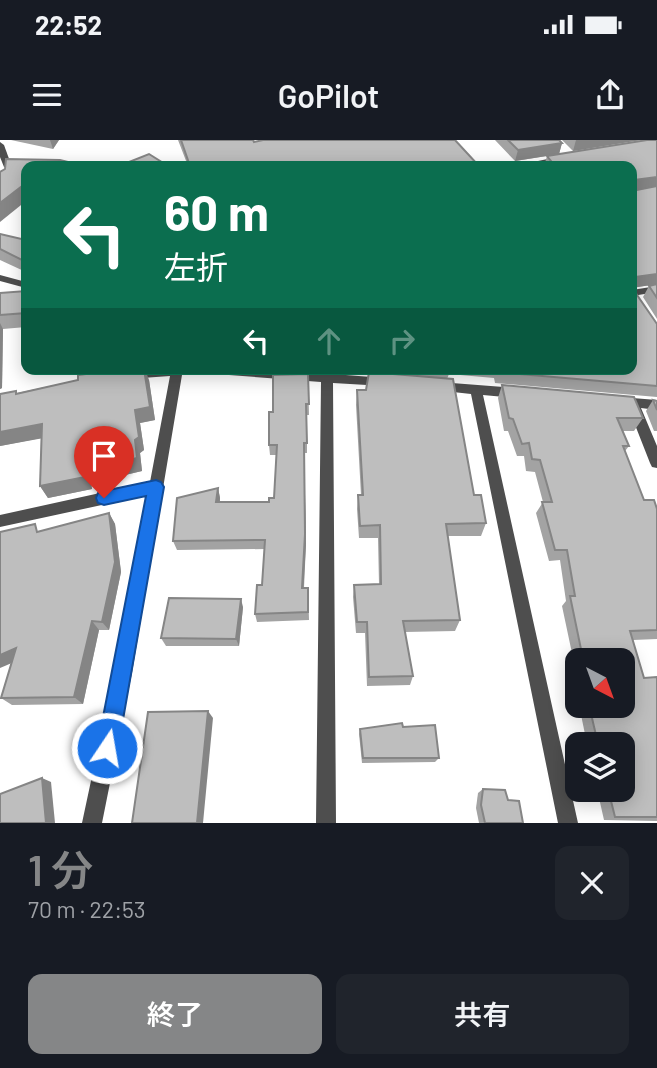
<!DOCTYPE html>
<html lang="ja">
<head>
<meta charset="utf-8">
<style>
  body { margin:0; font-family:Barlow,"Noto Sans JP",sans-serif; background:#20242c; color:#f1f3f6; height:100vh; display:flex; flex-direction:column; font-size:26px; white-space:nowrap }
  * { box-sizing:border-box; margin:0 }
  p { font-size:23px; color:#9ea1a6 }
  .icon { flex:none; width:38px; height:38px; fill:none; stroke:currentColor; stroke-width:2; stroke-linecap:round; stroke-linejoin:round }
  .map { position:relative; height:683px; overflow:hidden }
  .drawer { display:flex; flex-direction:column; background:#171b24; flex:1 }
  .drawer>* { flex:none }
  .guide { position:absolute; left:21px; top:21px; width:616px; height:214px; border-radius:14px; box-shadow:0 4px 18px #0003; background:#0b6e4f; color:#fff; overflow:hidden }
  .needle { width:46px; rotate:139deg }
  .buttons { position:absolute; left:565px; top:508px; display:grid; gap:14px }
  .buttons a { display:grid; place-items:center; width:70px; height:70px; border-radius:14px; background:#171b24; box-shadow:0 4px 18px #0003; font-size:35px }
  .pin { position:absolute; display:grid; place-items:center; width:60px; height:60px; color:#fff; margin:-72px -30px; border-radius:50% 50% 50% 0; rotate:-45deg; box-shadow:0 0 7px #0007 }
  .pin .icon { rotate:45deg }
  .me { position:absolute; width:77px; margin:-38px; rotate:12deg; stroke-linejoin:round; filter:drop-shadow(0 0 5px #0008) }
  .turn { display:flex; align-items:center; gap:24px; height:147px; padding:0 28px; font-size:32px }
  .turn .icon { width:91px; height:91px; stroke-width:2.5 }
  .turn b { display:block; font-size:49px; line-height:60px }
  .lanes { display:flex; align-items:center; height:66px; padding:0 28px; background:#0003; justify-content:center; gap:35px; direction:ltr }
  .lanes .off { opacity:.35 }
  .round { display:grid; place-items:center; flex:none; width:74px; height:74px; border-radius:14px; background:#20242c }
  .summary { display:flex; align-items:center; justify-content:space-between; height:119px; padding:0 28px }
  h1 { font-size:42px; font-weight:600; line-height:52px; color:#858687 }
  .primary-button { display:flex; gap:14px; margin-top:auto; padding:14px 28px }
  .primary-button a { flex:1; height:80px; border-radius:14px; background:#858687; color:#fff; font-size:28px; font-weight:600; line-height:80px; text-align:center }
  .primary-button a+a { background:#20242c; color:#f1f3f6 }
  .status { display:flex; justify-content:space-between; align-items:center; height:49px; padding:0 35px; background:#171b24; direction:ltr }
  .status svg { height:19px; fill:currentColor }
  header { display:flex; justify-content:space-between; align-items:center; height:91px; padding:0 28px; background:#171b24; font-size:32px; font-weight:600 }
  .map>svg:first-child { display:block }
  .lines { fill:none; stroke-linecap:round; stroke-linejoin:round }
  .street { fill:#4e4e4e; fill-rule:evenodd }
  .wall { fill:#a3a3a3 }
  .shaded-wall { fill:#858585 }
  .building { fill:#bebebe; stroke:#858585; stroke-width:2 }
  .route { fill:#1a73e8; stroke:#114b97; stroke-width:2 }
</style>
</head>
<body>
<div class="status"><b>22:52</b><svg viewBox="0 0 49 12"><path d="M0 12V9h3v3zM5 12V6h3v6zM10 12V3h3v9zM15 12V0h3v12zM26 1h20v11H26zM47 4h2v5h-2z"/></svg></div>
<header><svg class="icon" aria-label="menu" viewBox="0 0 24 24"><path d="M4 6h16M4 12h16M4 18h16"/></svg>GoPilot<svg class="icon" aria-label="share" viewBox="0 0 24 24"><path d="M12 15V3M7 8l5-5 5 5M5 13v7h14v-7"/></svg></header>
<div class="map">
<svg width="657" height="683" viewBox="0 0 657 683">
  <rect width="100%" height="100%" fill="#fff"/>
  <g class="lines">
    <g class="street">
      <polygon points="0,2 4,5 12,27 11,29 4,27 0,17"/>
      <polygon points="562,16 565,17 565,21 533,26 514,26"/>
      <polygon points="0,135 26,142 26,148 0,141"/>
      <polygon points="657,146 657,152 632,156 632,150"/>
      <polygon points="145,229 267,229 321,233 321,229 333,229 333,234 384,238 390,242 384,246 333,243 336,683 316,683 321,242 202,233 182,235 132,533 102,683 82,683 114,533 148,355 0,387 0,375 150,342 170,236 128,239 122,235 128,231"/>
      <polygon points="439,242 516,248 522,253 516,258 483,255 578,683 558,683 471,254 435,250 433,247"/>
      <polygon points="620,257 657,260 657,270 641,268 657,306 657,328 652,327 650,323 628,267 616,265 614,262"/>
    </g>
  </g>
  <g class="wall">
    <polygon points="11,0 59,0 53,9"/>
    <polygon points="178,0 253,0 254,2 479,26 188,26"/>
    <polygon points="495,0 559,0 562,3 559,14 657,0 657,179 643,157 649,146 652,145 636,147 635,152 657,184 657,257 495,243 494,238 449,234 447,239 474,355 486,383 481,396 448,396 460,480 455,491 405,492 413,536 410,545 367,546 365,493 356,493 353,457 354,445 379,444 378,398 359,398 357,369 358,355 361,355 356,265 357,250 366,250 371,229 632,229 632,26 544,26 547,16 515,21"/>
    <polygon points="562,0 641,0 573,11"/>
    <polygon points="0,94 26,100 26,132 0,120"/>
    <polygon points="26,151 26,187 3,189 2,248 0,249 0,153"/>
    <polygon points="83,229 125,229 149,240 155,280 140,283 144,310 140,313 142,331 91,343 92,349 48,358 40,346 41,298 0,306 0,254 17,253 78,240 85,234"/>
    <polygon points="308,234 309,275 307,275 307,313 304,313 306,404 304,448 308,448 309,480 257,482 255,474 262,445 265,409 177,410 173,401 218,348 220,358 220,362 269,362 274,358 276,315 270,315 269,305 273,272"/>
    <polygon points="502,245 643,278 634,291 622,291 629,306 625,311 644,360 657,369 657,499 633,500 644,538 657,537 657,681 604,680 597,649 623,649 623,604 587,604 579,565 623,565 623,520 578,520 578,560 569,522 573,518 562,466 566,461 560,420 549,421 536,373 543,362 535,332 526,331 524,316 517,316 508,291 504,291 498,258"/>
    <polygon points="653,260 657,261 657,291 654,291 646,271"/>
    <polygon points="109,373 115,384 121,432 109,490 99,490 83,564 12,565 1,558 12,523 40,391"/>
    <polygon points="243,467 239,506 166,506 161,498"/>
    <polygon points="360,589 439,618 435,622 362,623 359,594"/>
    <polygon points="483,649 508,660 523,683 479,683 476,668 478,653"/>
  </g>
  <g class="shaded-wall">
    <polygon points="50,0 59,0 53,9"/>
    <polygon points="576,0 641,0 573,11"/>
    <polygon points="562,3 559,14 515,21 518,10"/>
    <polygon points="657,37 657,47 632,51 635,40"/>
    <polygon points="26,43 26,61 0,82 0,63"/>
    <polygon points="657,134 657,144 632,148 636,137"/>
    <polygon points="0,183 3,189 2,248 0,249"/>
    <polygon points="145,229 149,240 155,280 140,283 144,310 140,313 142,331 91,343 92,349 48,358 40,346 84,331 135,300 135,270"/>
    <polygon points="42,284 49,297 0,306 0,292"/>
    <polygon points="304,303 306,404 303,456 302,448"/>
    <polygon points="218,348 220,358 219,372 216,362"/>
    <polygon points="109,373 115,384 121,432 109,490 102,482"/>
    <polygon points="241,459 243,467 239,506 236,499"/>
    <polygon points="92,481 99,490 83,564 74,557"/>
    <polygon points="16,508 26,517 0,528 0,515"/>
    <polygon points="208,571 213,578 203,683 197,683"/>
    <polygon points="42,638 51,642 55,683 46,683"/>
  </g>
  <g class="building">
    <polygon points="181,0 253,0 254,2 263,0 455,0 479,26 190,26"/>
    <polygon points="508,0 559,0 562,3 518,10"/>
    <polygon points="647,0 657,0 657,37 635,40 634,48 637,50 657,46 657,134 636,137 635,152 657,184 657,246 498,232 498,229 632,229 632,26 555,26 547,16"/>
    <polygon points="149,14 168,26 119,26"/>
    <polygon points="6,19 60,20 84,26 26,26 26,43 0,63 0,32 5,29"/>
    <polygon points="0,94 26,100 26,122 0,109"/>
    <polygon points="657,144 657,158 649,146"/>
    <polygon points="26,151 26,173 0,175 0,153"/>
    <polygon points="126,229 144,229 150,267 135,270 139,297 135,300 137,318 84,331 85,337 40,346 42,284 0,292 0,254 16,251 16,254 78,240 78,235"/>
    <polygon points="369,232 453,239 474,355 481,355 486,383 446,384 460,480 403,481 413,536 369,537 367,482 357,482 354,445 381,444 380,385 360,386 358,355 363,355 357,250 366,250"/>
    <polygon points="308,234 309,264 306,264 307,303 304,303 305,394 302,448 308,448 308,472 255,474 257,445 262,445 265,400 173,401 177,358 218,348 216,362 269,362 269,358 274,358 277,305 269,305 269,272 273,272 273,235"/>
    <polygon points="502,245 634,257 643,278 617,278 629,306 623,306 644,360 654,360 657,369 657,490 630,491 644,538 657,537 657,677 615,677 608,649 623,649 623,604 598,604 589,565 623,565 623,520 579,520 577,514 582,514 570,456 575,456 567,410 555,410 542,362 552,362 540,320 532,319 529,303 522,304 513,279 509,278"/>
    <polygon points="653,260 657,261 657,270"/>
    <polygon points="109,373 115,422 102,482 92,481 74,557 1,558 16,508 0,515 0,392 35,384 37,392"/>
    <polygon points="169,458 241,459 236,499 161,498"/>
    <polygon points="208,571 197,683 132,683 148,572"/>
    <polygon points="402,583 403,587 435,585 439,618 363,618 360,589"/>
    <polygon points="42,638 46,683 0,683 0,654"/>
    <polygon points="483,649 505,650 508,660 519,661 523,683 485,683 481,665"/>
  </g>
  <polygon class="route" points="156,340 161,342 164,347 118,608 114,615 107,618 100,615 97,608 146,356 104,365 98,363 96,358 98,353 104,351"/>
</svg>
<div class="buttons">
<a><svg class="needle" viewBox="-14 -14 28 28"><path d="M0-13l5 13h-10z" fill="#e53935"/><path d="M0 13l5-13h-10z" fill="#9ea1a6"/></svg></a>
<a><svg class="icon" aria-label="layers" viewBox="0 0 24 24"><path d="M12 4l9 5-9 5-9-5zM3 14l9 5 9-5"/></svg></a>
</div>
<div class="pin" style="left:104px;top:358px;background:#d93025"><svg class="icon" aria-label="arrive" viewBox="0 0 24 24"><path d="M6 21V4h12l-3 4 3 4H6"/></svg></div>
<svg class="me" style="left:107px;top:608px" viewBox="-20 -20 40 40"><circle r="17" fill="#1a73e8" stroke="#fff" stroke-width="3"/><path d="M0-11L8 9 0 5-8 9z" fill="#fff"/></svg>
<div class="guide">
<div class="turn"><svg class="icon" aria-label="left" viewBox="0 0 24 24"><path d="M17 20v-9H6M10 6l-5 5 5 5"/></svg><div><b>60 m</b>左折</div></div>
<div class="lanes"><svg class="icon" aria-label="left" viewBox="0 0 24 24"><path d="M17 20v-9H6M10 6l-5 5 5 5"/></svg><svg class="icon off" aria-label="ahead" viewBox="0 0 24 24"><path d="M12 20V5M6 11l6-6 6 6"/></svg><svg class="icon off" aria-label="right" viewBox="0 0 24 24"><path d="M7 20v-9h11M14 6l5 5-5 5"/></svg></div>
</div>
</div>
<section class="drawer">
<div class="summary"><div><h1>1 分</h1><p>70 m · 22:53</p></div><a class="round"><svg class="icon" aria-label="close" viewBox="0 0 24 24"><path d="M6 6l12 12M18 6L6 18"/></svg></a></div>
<div class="primary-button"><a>終了</a><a>共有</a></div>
</section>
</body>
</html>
